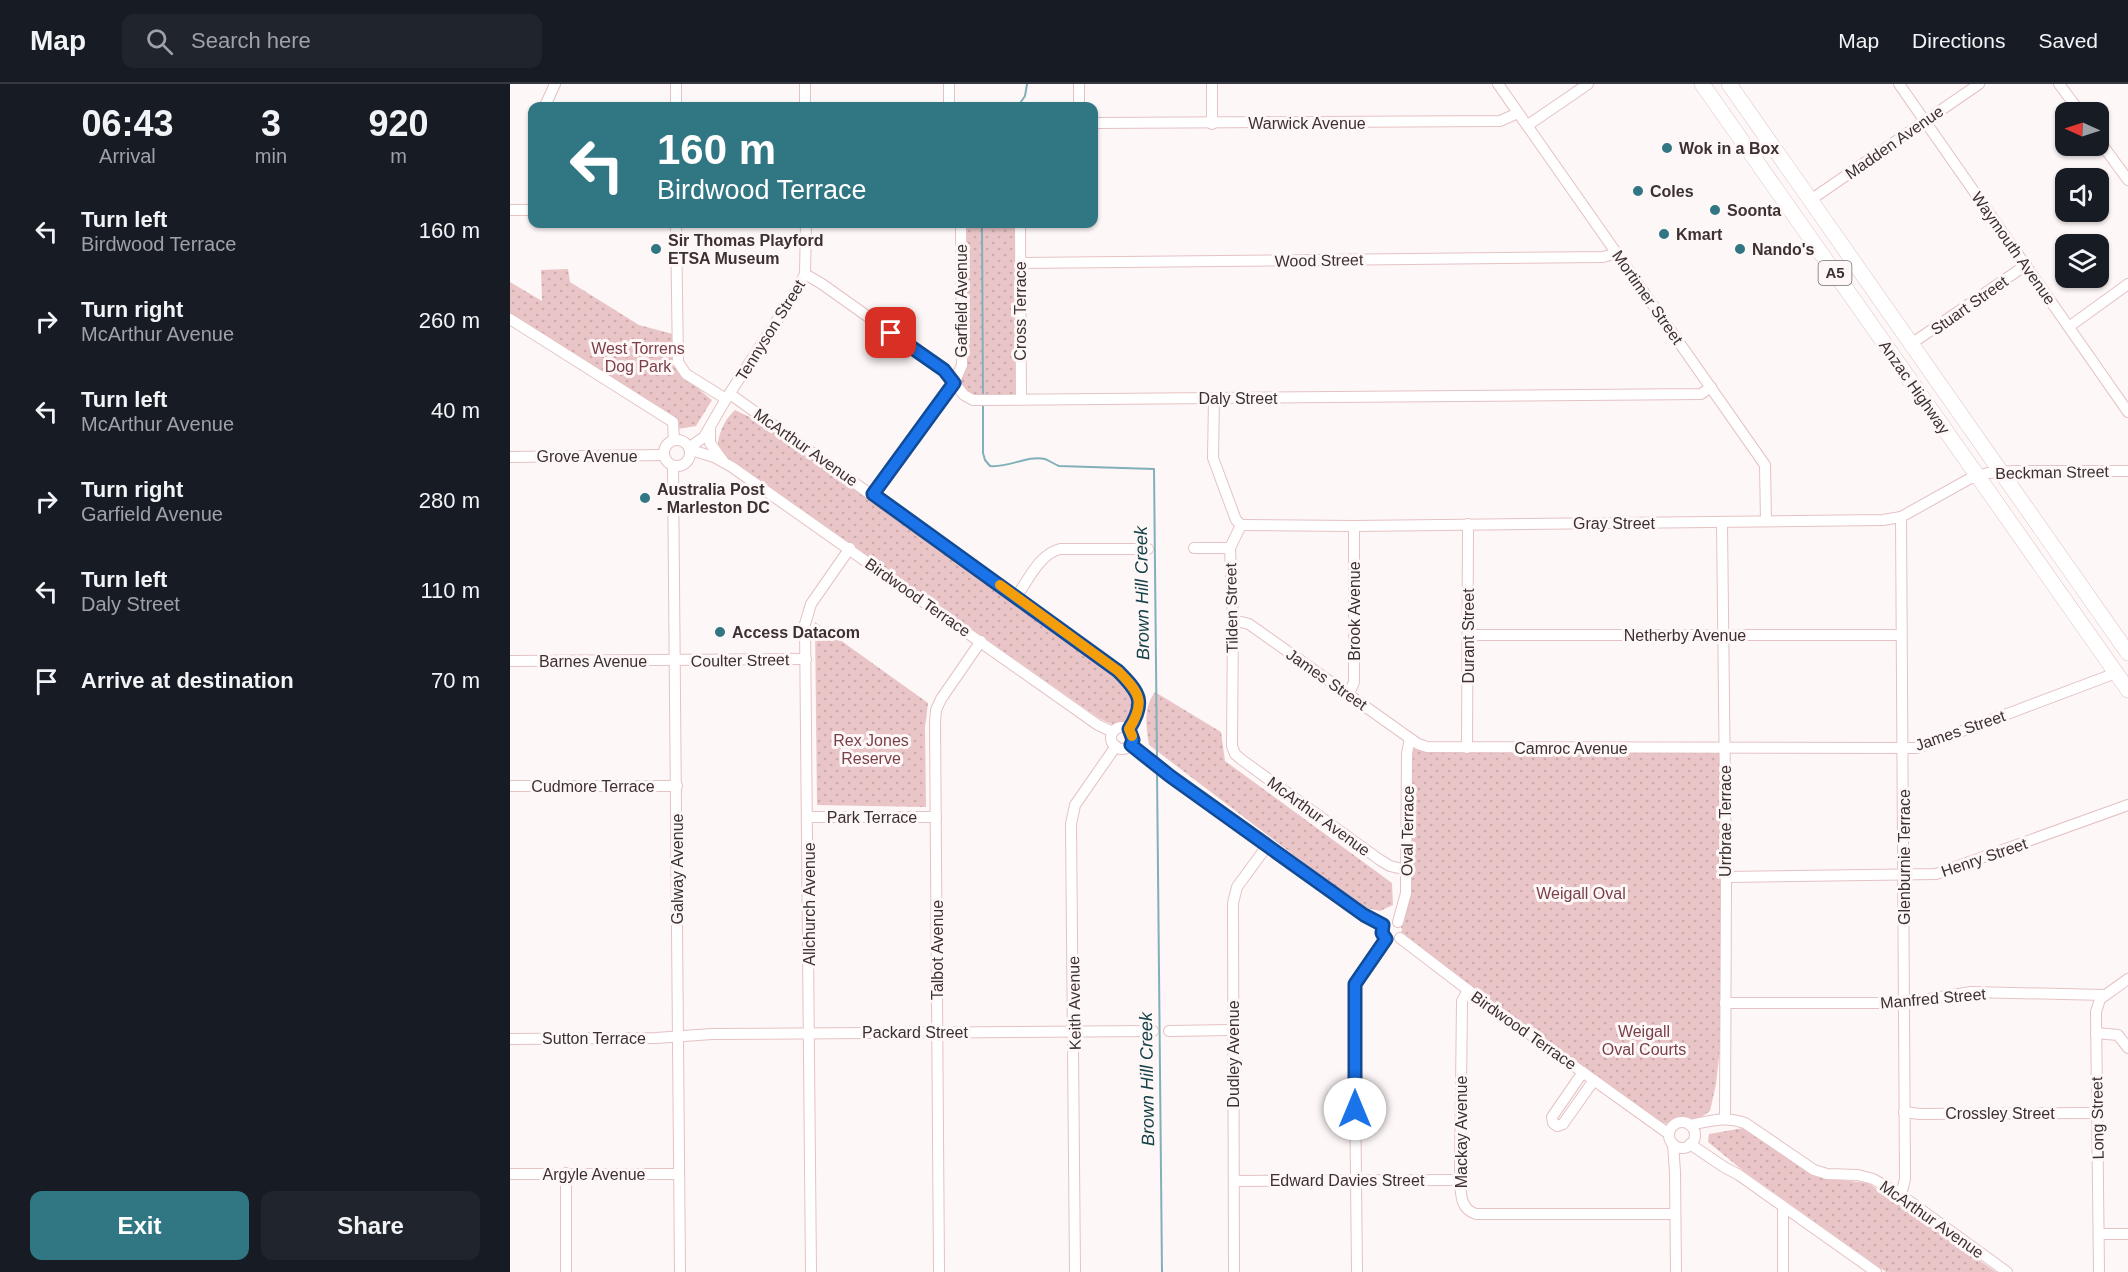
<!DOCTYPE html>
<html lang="en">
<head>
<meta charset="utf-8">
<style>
  body { margin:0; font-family:Arial,sans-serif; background:#20242c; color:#f1f3f6; height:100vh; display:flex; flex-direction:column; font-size:22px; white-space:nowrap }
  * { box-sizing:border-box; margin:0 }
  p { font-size:20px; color:#9ea1a6 }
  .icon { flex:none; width:33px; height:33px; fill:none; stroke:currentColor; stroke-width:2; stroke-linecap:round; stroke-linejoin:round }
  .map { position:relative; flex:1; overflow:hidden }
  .side { display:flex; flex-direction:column; background:#171b24; width:510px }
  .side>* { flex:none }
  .top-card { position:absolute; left:18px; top:18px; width:570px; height:126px; border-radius:12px; box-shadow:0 2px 4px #0004; background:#307683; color:#fff; overflow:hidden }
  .needle { width:39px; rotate:273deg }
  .buttons { position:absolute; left:1545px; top:18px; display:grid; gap:12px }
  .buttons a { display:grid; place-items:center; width:54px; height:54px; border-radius:12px; background:#171b24; box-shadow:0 2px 4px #0004; font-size:30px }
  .pin { position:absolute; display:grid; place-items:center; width:51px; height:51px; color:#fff; margin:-26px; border-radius:12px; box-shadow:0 3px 9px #0006 }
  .me { position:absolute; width:66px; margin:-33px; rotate:0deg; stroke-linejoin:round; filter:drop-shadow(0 0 4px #0008) }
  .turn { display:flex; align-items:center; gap:21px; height:126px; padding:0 30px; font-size:27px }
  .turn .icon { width:78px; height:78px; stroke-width:2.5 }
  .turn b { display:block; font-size:42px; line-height:51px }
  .eta { display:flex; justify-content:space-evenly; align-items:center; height:102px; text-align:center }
  .eta b { font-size:36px; font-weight:700; line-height:42px }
  .cta { display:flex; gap:12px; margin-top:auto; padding:12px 30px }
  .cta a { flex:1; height:69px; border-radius:12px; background:#307683; color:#fff; font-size:24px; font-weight:700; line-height:69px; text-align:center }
  .cta a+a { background:#20242c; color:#f1f3f6 }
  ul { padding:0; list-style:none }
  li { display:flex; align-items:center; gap:18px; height:90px; padding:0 30px }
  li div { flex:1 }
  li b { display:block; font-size:22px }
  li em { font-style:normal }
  header { display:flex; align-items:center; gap:36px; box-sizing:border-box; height:84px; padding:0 30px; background:#171b24; border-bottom:2px solid #363941 }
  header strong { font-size:28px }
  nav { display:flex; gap:33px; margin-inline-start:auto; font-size:21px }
  .search { width:420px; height:54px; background:#20242c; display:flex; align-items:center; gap:15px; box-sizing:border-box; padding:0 21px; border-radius:12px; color:#9ea1a6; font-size:22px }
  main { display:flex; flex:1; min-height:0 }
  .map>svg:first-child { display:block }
  .park { fill:url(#park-dots) }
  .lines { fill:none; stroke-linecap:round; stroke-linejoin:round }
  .stream { stroke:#81b0ba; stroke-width:2 }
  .minor-casing { stroke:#e5c2c4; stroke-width:12 }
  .highway-casing { stroke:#e5c2c4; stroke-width:16 }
  .minor { stroke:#fff; stroke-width:10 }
  .highway { stroke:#fff; stroke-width:15 }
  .route-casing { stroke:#114b97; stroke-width:15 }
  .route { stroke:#1a73e8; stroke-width:10 }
  .slow { stroke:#f59e0b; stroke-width:10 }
  .poi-dot { fill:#307683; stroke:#fef7f7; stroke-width:2 }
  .labels { text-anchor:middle; stroke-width:6; stroke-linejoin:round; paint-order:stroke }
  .shield { fill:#fef7f7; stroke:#776c6c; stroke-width:1.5 }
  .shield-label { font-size:15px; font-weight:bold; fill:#3d3031 }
  .street-label { font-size:16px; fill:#3d3031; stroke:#fef7f7 }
  .poi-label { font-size:16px; font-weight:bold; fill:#3d3031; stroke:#fef7f7; text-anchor:start }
  .park-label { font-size:16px; fill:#7a3f47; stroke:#fef7f7 }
  .water-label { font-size:18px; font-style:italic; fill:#17424a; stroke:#fef7f7 }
</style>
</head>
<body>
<header>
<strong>Map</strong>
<div class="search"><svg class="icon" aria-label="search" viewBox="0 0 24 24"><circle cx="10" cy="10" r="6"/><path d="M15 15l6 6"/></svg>Search here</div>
<nav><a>Map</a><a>Directions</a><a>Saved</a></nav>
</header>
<main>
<section class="side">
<div class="eta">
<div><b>06:43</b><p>Arrival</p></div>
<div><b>3</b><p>min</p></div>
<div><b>920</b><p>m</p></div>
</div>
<ul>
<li><svg class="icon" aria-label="left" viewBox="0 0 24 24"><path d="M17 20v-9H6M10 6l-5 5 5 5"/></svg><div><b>Turn left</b><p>Birdwood Terrace</p></div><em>160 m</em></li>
<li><svg class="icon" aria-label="right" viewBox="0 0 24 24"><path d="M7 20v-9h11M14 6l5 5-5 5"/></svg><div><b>Turn right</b><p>McArthur Avenue</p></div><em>260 m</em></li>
<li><svg class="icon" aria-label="left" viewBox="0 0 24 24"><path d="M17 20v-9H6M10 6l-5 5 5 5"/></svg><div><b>Turn left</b><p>McArthur Avenue</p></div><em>40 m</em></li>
<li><svg class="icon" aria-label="right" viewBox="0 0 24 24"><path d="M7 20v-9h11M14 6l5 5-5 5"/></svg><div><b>Turn right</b><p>Garfield Avenue</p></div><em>280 m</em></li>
<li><svg class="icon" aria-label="left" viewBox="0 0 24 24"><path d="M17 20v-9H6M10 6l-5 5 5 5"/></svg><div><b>Turn left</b><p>Daly Street</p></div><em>110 m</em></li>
<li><svg class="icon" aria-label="arrive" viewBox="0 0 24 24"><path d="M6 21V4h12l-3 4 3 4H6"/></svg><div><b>Arrive at destination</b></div><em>70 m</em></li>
</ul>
<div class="cta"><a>Exit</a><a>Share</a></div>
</section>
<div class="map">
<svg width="1618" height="1188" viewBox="0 0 1618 1188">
  <defs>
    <pattern id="park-dots" width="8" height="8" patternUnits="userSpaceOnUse" patternTransform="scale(1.5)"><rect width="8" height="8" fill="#eac5c7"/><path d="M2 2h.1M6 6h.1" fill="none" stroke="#caaaab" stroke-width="1.8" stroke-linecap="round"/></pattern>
  </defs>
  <rect width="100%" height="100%" fill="#fef7f7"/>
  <g class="park">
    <polygon points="451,140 509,140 511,315 459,314 444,299 452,281"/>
    <polygon points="58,185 60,198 129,241 163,250 163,280 168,288 202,316 186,342 168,345 0,230 0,198 32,217 31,186"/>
    <path d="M 225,326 L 250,338 L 599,587 C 607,595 618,605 622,616 C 628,630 616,642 603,640 C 598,639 593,636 589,634 L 207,367 C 208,351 213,337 225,326 Z"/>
    <polygon points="305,538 418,619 415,644 416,723 307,721"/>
    <path d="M 645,608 L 711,648 L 715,677 L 882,799 L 883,821 L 870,827 L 852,823 L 639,661 C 636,642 633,624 645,608 Z"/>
    <polygon points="898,663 1214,665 1215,919 1206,1000 1200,1027 1180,1041 1173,1038 1163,1041 1140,1036 890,854 892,845 888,838 896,809"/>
    <polygon points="1233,1044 1307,1093 1358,1099 1486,1188 1376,1188 1231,1085 1198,1058 1199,1050"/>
  </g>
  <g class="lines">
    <g class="stream">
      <polyline points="508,22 515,12 517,0"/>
      <polyline points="472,140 473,314"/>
      <path d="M 473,319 L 473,369 L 475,376 L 480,382 C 499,384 517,371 535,375 C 540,377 544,380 549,382 L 644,385 L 647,675"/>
      <polyline points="647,687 652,1188"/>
    </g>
    <defs>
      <g id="minor">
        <polyline points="166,0 166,22"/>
        <polyline points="295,0 295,22"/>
        <polyline points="439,0 439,22"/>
        <polyline points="988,0 1255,381 1256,437"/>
        <polyline points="1389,0 1618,328"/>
        <polyline points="1549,0 1570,28"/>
        <polyline points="35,22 45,0"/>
        <polyline points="569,22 569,0"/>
        <polyline points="584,39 990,37 1008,29"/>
        <polyline points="702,40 702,0"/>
        <polyline points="1018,41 1078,0"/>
        <polyline points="1588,55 1618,96"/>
        <polyline points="1299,117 1469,0"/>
        <polyline points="0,126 22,126"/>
        <polyline points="166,140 168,278 176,290 216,315"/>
        <polyline points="510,140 511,315"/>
        <polyline points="510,179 1093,173 1107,169"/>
        <polyline points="295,190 312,200 433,286 454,311 463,316 1191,310 1201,303"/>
        <polyline points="0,235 163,338 164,356"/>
        <polyline points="1560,242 1618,200"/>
        <polyline points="1401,260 1516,181"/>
        <path d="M 220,310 L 608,587 C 630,609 636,618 619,645"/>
        <polyline points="704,314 703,374 726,436 731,441 720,464 723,536 722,662 725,670 732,676 870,776 880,782 897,786"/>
        <polyline points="200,344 200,359 213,377"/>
        <circle cx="167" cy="369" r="13"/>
        <polyline points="180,363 194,353 216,315 288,204 295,190 296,140"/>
        <polyline points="181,366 204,373 222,383 588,641 603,648"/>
        <polyline points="0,373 154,371"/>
        <polyline points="163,382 170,1188"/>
        <polyline points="363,410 444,299 452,281 451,140"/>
        <polyline points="1212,439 1216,793 1215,1035"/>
        <polyline points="731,441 844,442 1373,436 1391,433 1459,395 1478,389 1504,387 1618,387"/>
        <polyline points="684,464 720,464"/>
        <path d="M 506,513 C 518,497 529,470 550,465 L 638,465"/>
        <polyline points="723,536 739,540 908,660 917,663 1407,664 1606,589"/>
        <polyline points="959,551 1391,551"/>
        <polyline points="0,577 296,575"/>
        <polyline points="839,610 844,598 844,442"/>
        <circle cx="612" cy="654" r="11"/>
        <polyline points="621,661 661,692 854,831 873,841"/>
        <polyline points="957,664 958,440"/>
        <polyline points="0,702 167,702"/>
        <polyline points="298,733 426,733"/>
        <polyline points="1216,793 1426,790 1618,721"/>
        <polyline points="888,838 896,809 897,669 900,655"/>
        <polyline points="890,854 958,906 1159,1050"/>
        <path d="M 958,906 L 952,917 L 950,1096 C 951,1110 950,1125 966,1130 L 1165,1130"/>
        <polyline points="1215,919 1395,919 1461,908 1595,911"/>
        <polyline points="659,947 722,946"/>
        <polyline points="1586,949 1608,951 1618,964"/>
        <polyline points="0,955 146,954 202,950 643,947"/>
        <polyline points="1073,988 1042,1033 1043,1039 1047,1042 1053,1040 1084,996"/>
        <polyline points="1394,1028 1410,1030 1587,1029"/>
        <circle cx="1172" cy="1051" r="13"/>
        <path d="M 1180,1041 C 1200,1037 1216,1032 1235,1039 L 1304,1086 L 1317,1090 L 1348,1091 L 1363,1095 L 1391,1111 L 1497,1188"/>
        <polyline points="1163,1060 1165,1088 1166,1188"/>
        <polyline points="1180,1060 1214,1083 1229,1091 1366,1188"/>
        <polyline points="0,1090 169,1090"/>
        <polyline points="724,1097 950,1096"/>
        <polyline points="1391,1111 1395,1095 1391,433"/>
        <polyline points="1273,1123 1273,1188"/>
        <polyline points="1589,1150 1618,1150"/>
        <polyline points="56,1188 56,1089"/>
        <polyline points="301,1188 295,540 301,520 340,464"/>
        <polyline points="429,1188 425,638 426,626 431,615 471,557"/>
        <polyline points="565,1188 561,740 565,721 606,662"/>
        <polyline points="724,1188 723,819 727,803 757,762"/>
        <polyline points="847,1188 844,906 849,893 876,855"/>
        <polyline points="1589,1188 1586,928 1590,915 1618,895"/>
      </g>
      <g id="highway">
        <polyline points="1192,0 1618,606"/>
        <polyline points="1219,0 1618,569"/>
      </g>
    </defs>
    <use href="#minor" class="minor-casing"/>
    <use href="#highway" class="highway-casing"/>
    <use href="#minor" class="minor"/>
    <use href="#highway" class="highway"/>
  </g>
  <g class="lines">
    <defs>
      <path id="route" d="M 381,249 L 434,286 L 444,299 L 363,410 L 608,587 C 630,609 636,618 619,645 L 623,656 L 621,661 L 660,692 L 854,831 L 873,841 L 872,849 L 876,855 L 845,900 L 845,1025"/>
    </defs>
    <use href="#route" class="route-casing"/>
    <use href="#route" class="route"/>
    <path class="slow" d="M 490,501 L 608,587 C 630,609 636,618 619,645 L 622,652"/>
  </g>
  <g class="poi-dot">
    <circle cx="1157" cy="64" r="6"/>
    <circle cx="1128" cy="107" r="6"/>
    <circle cx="1205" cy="126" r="6"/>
    <circle cx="1154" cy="150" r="6"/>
    <circle cx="146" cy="165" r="6"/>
    <circle cx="1230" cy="165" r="6"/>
    <circle cx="135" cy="414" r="6"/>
    <circle cx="210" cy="548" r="6"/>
  </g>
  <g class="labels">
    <rect class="shield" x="1308.5" y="177" width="33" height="24" rx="4.5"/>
    <g class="shield-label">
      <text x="1325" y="194">A5</text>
    </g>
    <g class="street-label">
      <text x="797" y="45">Warwick Avenue</text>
      <text transform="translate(1384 58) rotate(-35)" y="6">Madden Avenue</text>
      <text transform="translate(1504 164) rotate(55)" y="6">Waymouth Avenue</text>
      <text transform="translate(809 176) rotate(-1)" y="6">Wood Street</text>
      <text transform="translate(1138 213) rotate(55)" y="6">Mortimer Street</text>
      <text transform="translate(451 217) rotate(-90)" y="6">Garfield Avenue</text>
      <text transform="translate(1459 221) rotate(-35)" y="6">Stuart Street</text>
      <text transform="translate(510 227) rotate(-90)" y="6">Cross Terrace</text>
      <text transform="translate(260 246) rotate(-58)" y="6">Tennyson Street</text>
      <text transform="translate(1405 303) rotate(55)" y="6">Anzac Highway</text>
      <text x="728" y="320">Daly Street</text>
      <text transform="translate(296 363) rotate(35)" y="6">McArthur Avenue</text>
      <text x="77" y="378">Grove Avenue</text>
      <text transform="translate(1542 388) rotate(-1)" y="6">Beckman Street</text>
      <text x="1104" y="445">Gray Street</text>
      <text transform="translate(408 513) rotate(35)" y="6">Birdwood Terrace</text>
      <text transform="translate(721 524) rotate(-91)" y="6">Tilden Street</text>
      <text transform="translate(844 527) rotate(-90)" y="6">Brook Avenue</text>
      <text x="1175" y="557">Netherby Avenue</text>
      <text transform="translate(958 552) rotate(-90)" y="6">Durant Street</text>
      <text transform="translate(230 576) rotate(-1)" y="6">Coulter Street</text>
      <text x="83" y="583">Barnes Avenue</text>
      <text transform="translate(817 595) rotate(35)" y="6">James Street</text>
      <text transform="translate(1450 646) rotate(-19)" y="6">James Street</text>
      <text x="1061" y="670">Camroc Avenue</text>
      <text x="83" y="708">Cudmore Terrace</text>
      <text transform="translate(809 732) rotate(36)" y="6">McArthur Avenue</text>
      <text x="362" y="739">Park Terrace</text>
      <text transform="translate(1215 737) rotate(-90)" y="6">Urrbrae Terrace</text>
      <text transform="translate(897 747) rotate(-89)" y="6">Oval Terrace</text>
      <text transform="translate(1394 773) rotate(-90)" y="6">Glenburnie Terrace</text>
      <text transform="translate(1474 773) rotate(-19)" y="6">Henry Street</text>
      <text transform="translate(167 785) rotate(-90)" y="6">Galway Avenue</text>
      <text transform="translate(299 820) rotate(-90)" y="6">Allchurch Avenue</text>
      <text transform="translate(427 866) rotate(-90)" y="6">Talbot Avenue</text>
      <text transform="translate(1423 914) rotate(-5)" y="6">Manfred Street</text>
      <text transform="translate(564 919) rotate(-91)" y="6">Keith Avenue</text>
      <text transform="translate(1014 946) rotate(35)" y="6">Birdwood Terrace</text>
      <text x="405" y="954">Packard Street</text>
      <text x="84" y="960">Sutton Terrace</text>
      <text transform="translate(723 970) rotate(-90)" y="6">Dudley Avenue</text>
      <text x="1490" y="1035">Crossley Street</text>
      <text transform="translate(1587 1034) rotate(-91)" y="6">Long Street</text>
      <text transform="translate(951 1048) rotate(-90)" y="6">Mackay Avenue</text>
      <text x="84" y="1096">Argyle Avenue</text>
      <text x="837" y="1102">Edward Davies Street</text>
      <text transform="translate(1422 1135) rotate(35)" y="6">McArthur Avenue</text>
    </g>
    <g class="poi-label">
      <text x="1169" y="70">Wok in a Box</text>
      <text x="1140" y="113">Coles</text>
      <text x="1217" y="132">Soonta</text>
      <text x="1166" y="156">Kmart</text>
      <text x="158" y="162">Sir Thomas Playford<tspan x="158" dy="18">ETSA Museum</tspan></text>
      <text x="1242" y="171">Nando's</text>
      <text x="147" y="411">Australia Post<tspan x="147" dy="18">- Marleston DC</tspan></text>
      <text x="222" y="554">Access Datacom</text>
    </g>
    <g class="park-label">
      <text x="128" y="270">West Torrens<tspan x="128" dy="18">Dog Park</tspan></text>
      <text x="361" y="662">Rex Jones<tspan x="361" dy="18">Reserve</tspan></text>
      <text x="1071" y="815">Weigall Oval</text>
      <text x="1134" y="953">Weigall<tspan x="1134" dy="18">Oval Courts</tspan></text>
    </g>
    <g class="water-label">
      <text transform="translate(632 509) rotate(-91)" y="6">Brown Hill Creek</text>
      <text transform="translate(637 995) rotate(-91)" y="6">Brown Hill Creek</text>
    </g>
  </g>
</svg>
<div class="buttons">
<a><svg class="needle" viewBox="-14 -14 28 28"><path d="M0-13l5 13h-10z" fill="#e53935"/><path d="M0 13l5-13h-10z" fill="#9ea1a6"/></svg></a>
<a><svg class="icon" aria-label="sound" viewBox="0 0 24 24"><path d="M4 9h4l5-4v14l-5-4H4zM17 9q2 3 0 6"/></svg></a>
<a><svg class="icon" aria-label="layers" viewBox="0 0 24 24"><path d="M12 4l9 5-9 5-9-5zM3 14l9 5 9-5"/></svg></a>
</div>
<div class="pin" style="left:381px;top:249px;background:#d93025"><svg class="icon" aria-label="arrive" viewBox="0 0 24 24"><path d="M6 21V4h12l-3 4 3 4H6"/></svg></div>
<svg class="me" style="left:845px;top:1025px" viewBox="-20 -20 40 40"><circle r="19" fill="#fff"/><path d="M0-13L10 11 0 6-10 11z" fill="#1a73e8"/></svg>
<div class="top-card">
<div class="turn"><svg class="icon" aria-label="left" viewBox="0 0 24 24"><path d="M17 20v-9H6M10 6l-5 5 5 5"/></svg><div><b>160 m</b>Birdwood Terrace</div></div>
</div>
</div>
</main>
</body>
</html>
